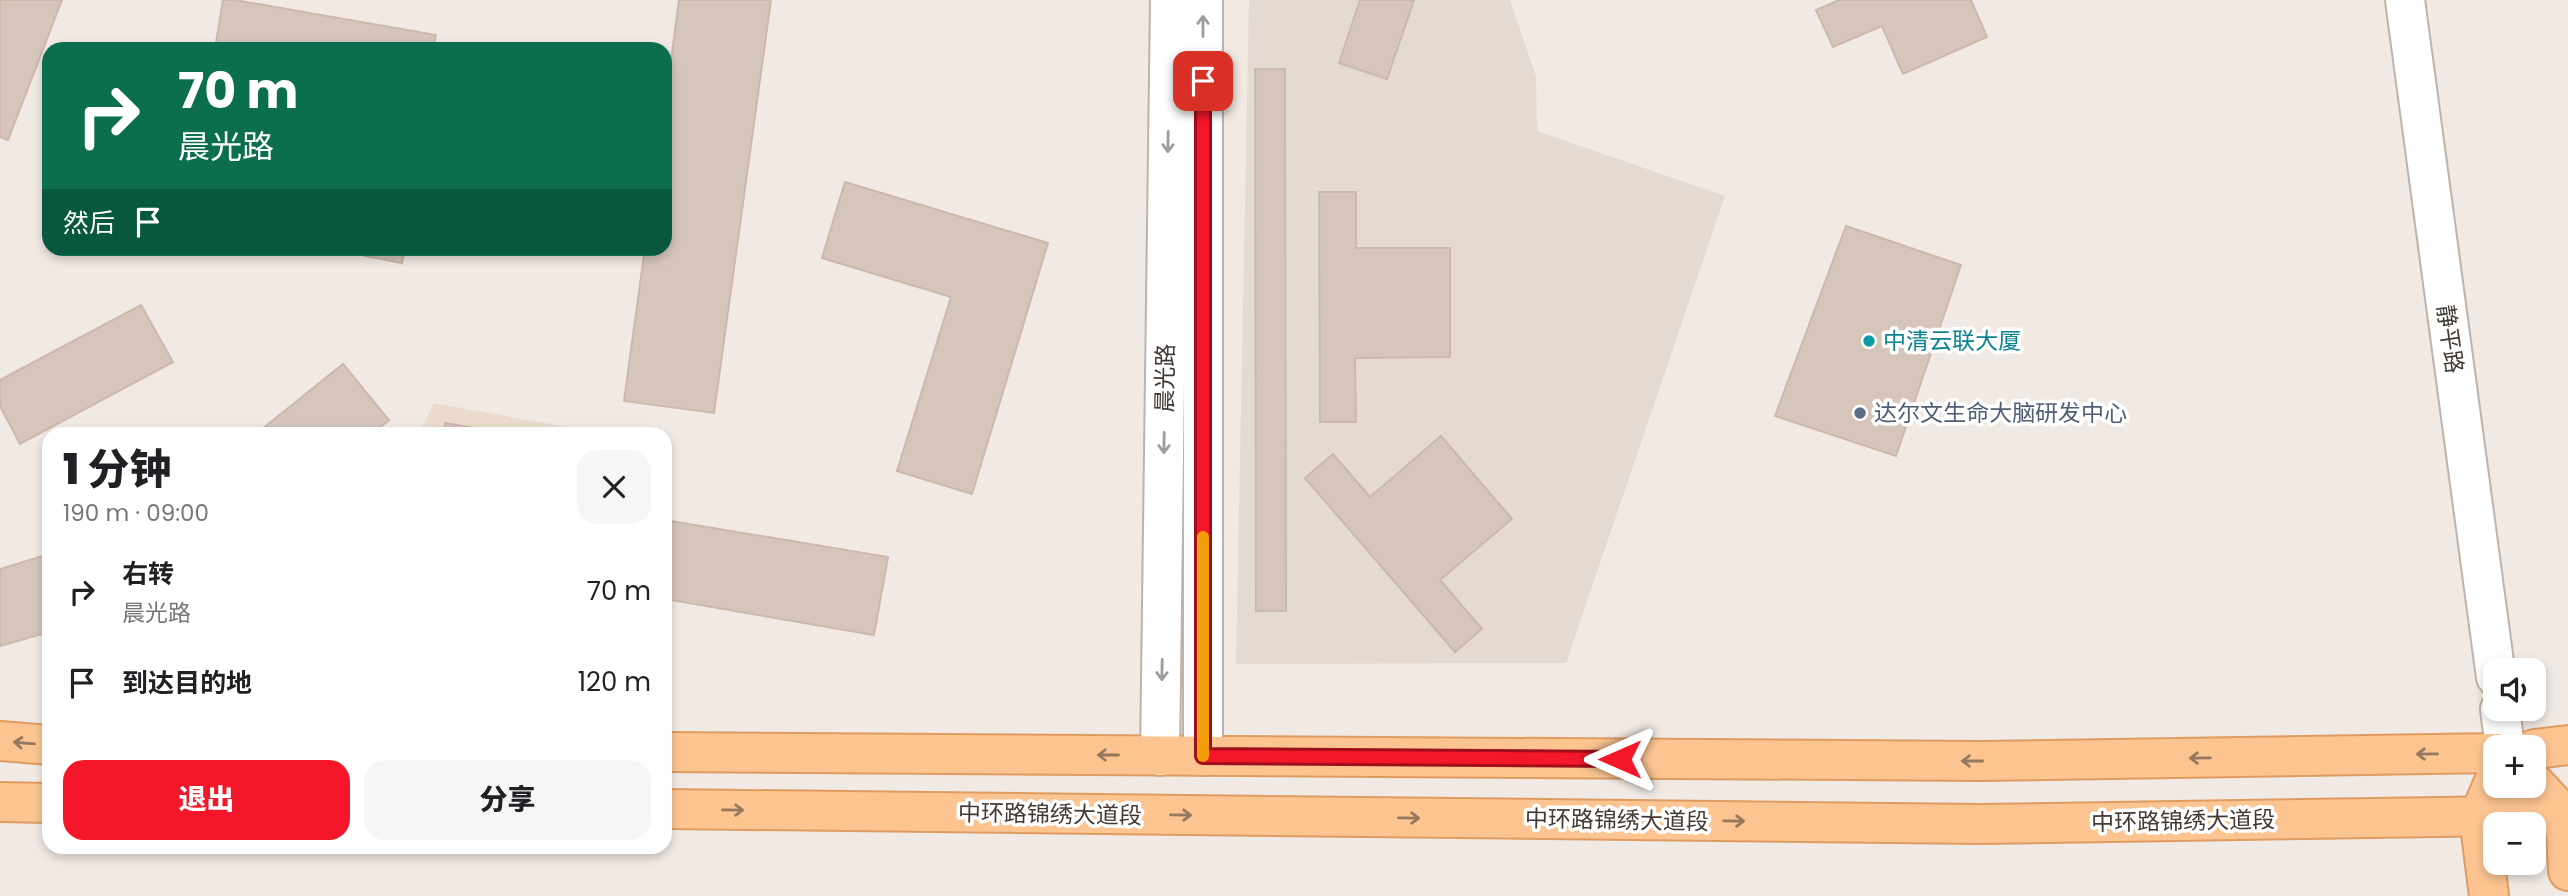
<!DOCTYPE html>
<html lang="zh">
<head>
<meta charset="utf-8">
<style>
  body { margin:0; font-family:Poppins,"Noto Sans SC",sans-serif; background:#f6f6f6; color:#202124; height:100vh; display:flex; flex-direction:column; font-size:26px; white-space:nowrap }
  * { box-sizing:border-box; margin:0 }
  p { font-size:23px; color:#757577 }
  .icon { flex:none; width:38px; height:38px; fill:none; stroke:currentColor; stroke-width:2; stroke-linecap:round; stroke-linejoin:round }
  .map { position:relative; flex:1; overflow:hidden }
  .side { position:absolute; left:42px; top:427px; width:630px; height:427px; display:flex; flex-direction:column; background:#fff; border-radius:21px; box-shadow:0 4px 10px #0003 }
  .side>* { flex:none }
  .hud { position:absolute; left:42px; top:42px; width:630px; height:214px; border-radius:21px; box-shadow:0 4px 10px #0003; background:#0b6e4f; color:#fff; overflow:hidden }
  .fabs { position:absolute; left:2483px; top:658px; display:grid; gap:14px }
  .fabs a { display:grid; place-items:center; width:63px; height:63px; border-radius:14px; background:#fff; box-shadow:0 4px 10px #0003; font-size:35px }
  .pin { position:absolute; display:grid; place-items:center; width:60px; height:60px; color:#fff; margin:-30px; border-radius:14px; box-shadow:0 4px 10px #0006 }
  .me { position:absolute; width:77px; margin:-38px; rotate:270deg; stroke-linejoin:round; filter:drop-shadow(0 0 5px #0008) }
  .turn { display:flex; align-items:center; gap:24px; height:147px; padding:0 21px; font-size:32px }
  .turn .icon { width:91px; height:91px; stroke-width:2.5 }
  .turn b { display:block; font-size:49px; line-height:60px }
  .then { display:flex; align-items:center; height:66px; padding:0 21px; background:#0003; gap:14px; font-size:26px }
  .round { display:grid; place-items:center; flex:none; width:74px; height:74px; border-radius:21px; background:#f6f6f6 }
  .head { display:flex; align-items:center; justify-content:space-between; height:119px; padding:0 21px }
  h1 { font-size:42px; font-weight:800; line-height:52px }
  .button { display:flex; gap:14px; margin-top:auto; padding:14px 21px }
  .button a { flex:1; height:80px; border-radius:21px; background:#f41729; color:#fff; font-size:28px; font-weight:800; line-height:80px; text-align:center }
  .button a+a { background:#f6f6f6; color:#202124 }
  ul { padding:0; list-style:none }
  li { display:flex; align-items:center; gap:21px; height:91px; padding:0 21px }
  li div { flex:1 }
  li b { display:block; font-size:26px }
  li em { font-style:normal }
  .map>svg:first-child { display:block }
  .residential { fill:#e5dad1 }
  .education { fill:#eadbcd }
  .building { fill:#d5c5bb; stroke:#ccb8ac; stroke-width:2 }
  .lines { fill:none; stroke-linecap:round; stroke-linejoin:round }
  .minor-casing { stroke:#bfb2a9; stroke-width:42 }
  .major-casing { stroke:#df9c62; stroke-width:42 }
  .minor { stroke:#fff; stroke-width:38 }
  .major { stroke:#fbc491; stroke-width:38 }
  .oneway { stroke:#a09c99 }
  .oneway2 { stroke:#95785d }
  .route-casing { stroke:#9f0f1b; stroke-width:18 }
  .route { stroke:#f41729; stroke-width:12 }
  .slow { stroke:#f59e0b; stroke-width:12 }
  .culture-dot { fill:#0f9aa8; stroke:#fff; stroke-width:2.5 }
  .service-dot { fill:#5c6f8a; stroke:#fff; stroke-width:2.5 }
  .labels { text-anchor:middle; stroke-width:7; stroke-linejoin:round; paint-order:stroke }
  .street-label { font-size:23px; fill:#423933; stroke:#fff }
  .culture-label { font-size:23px; fill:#0d838f; stroke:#fff; text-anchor:start }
  .service-label { font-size:23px; fill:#4e5e75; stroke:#fff; text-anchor:start }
</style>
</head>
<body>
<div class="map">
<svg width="2568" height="896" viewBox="0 0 2568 896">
  <rect width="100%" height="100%" fill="#f1e9e3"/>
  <polygon class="residential" points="1249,0 1510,0 1536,76 1537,131 1725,196 1566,663 1236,664"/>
  <polygon class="education" points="434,403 577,429 577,434 418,434"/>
  <g class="building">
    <polygon points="0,0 62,0 8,140 0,137"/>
    <polygon points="223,0 235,0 436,35 433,49 215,49"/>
    <polygon points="679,0 771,0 714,413 624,401 645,248 665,248 665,106"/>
    <polygon points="1360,0 1414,0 1387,79 1339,63"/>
    <polygon points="1839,0 1971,0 1987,37 1903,74 1882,26 1833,47 1816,10"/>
    <polygon points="1255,69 1285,69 1286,611 1256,611"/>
    <polygon points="845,182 1048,243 972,494 897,471 951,297 822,258"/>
    <polygon points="1319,192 1356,192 1356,248 1450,248 1450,357 1355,358 1356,422 1320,422"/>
    <polygon points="1846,226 1961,265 1896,456 1775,416"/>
    <polygon points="325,248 405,248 402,263"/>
    <polygon points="141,305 173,362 20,444 0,406 0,380"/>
    <polygon points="343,364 389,420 372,434 256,434"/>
    <polygon points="445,423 508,434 443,434"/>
    <polygon points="1441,436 1512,519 1440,580 1482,629 1455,652 1305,478 1333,454 1370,497"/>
    <polygon points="665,520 888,557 874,635 665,599"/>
    <polygon points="49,554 49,632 0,646 0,569"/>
  </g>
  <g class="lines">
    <defs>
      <g id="minor">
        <polyline points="2405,0 2496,677"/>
        <polyline points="2500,709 2505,747"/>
        <polyline points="1160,756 1170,0"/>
        <polyline points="1203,756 1203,0"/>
      </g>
      <g id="major">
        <polyline points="0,741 49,745"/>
        <polyline points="2534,749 2568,745"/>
        <polyline points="665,752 1981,761 2496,753"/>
        <polyline points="2534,783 2565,816 2568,871"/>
        <polyline points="0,802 49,803"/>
        <polyline points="665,809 1981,824 2568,815"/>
        <polyline points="2489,896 2479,817 2496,777"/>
      </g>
    </defs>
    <use href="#minor" class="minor-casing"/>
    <use href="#major" class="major-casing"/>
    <use href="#minor" class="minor"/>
    <use href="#major" class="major"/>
  </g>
  <defs><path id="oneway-shaft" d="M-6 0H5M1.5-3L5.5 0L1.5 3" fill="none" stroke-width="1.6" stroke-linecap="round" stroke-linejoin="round" transform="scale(1.75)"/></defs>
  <g class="oneway">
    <use href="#oneway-shaft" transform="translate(1203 26) rotate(-90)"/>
    <use href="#oneway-shaft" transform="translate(1168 142) rotate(91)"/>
    <use href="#oneway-shaft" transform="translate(1164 443) rotate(91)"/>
    <use href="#oneway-shaft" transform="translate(1162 670) rotate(91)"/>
  </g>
  <g class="oneway2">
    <use href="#oneway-shaft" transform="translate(24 743) rotate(-175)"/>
    <use href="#oneway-shaft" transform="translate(2427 754) rotate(179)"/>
    <use href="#oneway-shaft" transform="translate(1108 755) rotate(-180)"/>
    <use href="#oneway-shaft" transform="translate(2200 758) rotate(179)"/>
    <use href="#oneway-shaft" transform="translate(1972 761) rotate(-180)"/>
    <use href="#oneway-shaft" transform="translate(733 810) rotate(1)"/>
    <use href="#oneway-shaft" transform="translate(1181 815) rotate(1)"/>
    <use href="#oneway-shaft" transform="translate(1409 818) rotate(1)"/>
    <use href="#oneway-shaft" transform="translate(1734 821) rotate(1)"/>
  </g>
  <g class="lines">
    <defs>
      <polyline id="route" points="1203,81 1203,756 1620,759"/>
    </defs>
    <use href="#route" class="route-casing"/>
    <use href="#route" class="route"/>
    <polyline class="slow" points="1203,756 1203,537"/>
  </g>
  <circle class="culture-dot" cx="1869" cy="341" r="7"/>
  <circle class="service-dot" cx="1860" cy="413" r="7"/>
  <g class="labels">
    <g class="street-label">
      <text transform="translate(2450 339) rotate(82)" y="8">静平路</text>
      <text transform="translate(1165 378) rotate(-89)" y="8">晨光路</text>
      <text transform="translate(1050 814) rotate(1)" y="8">中环路锦绣大道段</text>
      <text transform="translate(1617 820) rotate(1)" y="8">中环路锦绣大道段</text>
      <text transform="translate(2183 821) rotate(-1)" y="8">中环路锦绣大道段</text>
    </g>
    <g class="culture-label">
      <text x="1883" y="349">中清云联大厦</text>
    </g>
    <g class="service-label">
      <text x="1874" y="421">达尔文生命大脑研发中心</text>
    </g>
  </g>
</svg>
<div class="fabs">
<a><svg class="icon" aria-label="sound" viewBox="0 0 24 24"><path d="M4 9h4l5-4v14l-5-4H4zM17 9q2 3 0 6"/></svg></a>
<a>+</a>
<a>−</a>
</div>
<div class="pin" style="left:1203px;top:81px;background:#d93025"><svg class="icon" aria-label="arrive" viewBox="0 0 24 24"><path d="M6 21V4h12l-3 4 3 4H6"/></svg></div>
<svg class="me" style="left:1620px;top:759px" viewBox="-20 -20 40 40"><path d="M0-17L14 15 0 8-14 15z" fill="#f41729" stroke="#fff" stroke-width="4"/></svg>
<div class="hud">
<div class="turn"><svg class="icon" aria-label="right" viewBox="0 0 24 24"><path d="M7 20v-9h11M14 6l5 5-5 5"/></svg><div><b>70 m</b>晨光路</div></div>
<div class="then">然后<svg class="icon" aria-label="arrive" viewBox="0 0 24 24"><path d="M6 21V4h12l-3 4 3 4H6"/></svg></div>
</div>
<section class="side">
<div class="head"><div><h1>1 分钟</h1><p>190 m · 09:00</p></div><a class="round"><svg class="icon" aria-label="close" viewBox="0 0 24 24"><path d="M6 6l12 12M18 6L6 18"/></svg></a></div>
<ul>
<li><svg class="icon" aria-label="right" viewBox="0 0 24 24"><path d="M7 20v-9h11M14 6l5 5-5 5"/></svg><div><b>右转</b><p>晨光路</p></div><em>70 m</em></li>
<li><svg class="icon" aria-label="arrive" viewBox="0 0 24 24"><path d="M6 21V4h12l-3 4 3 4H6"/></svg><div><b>到达目的地</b></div><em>120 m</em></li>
</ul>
<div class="button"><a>退出</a><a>分享</a></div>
</section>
</div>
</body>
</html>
